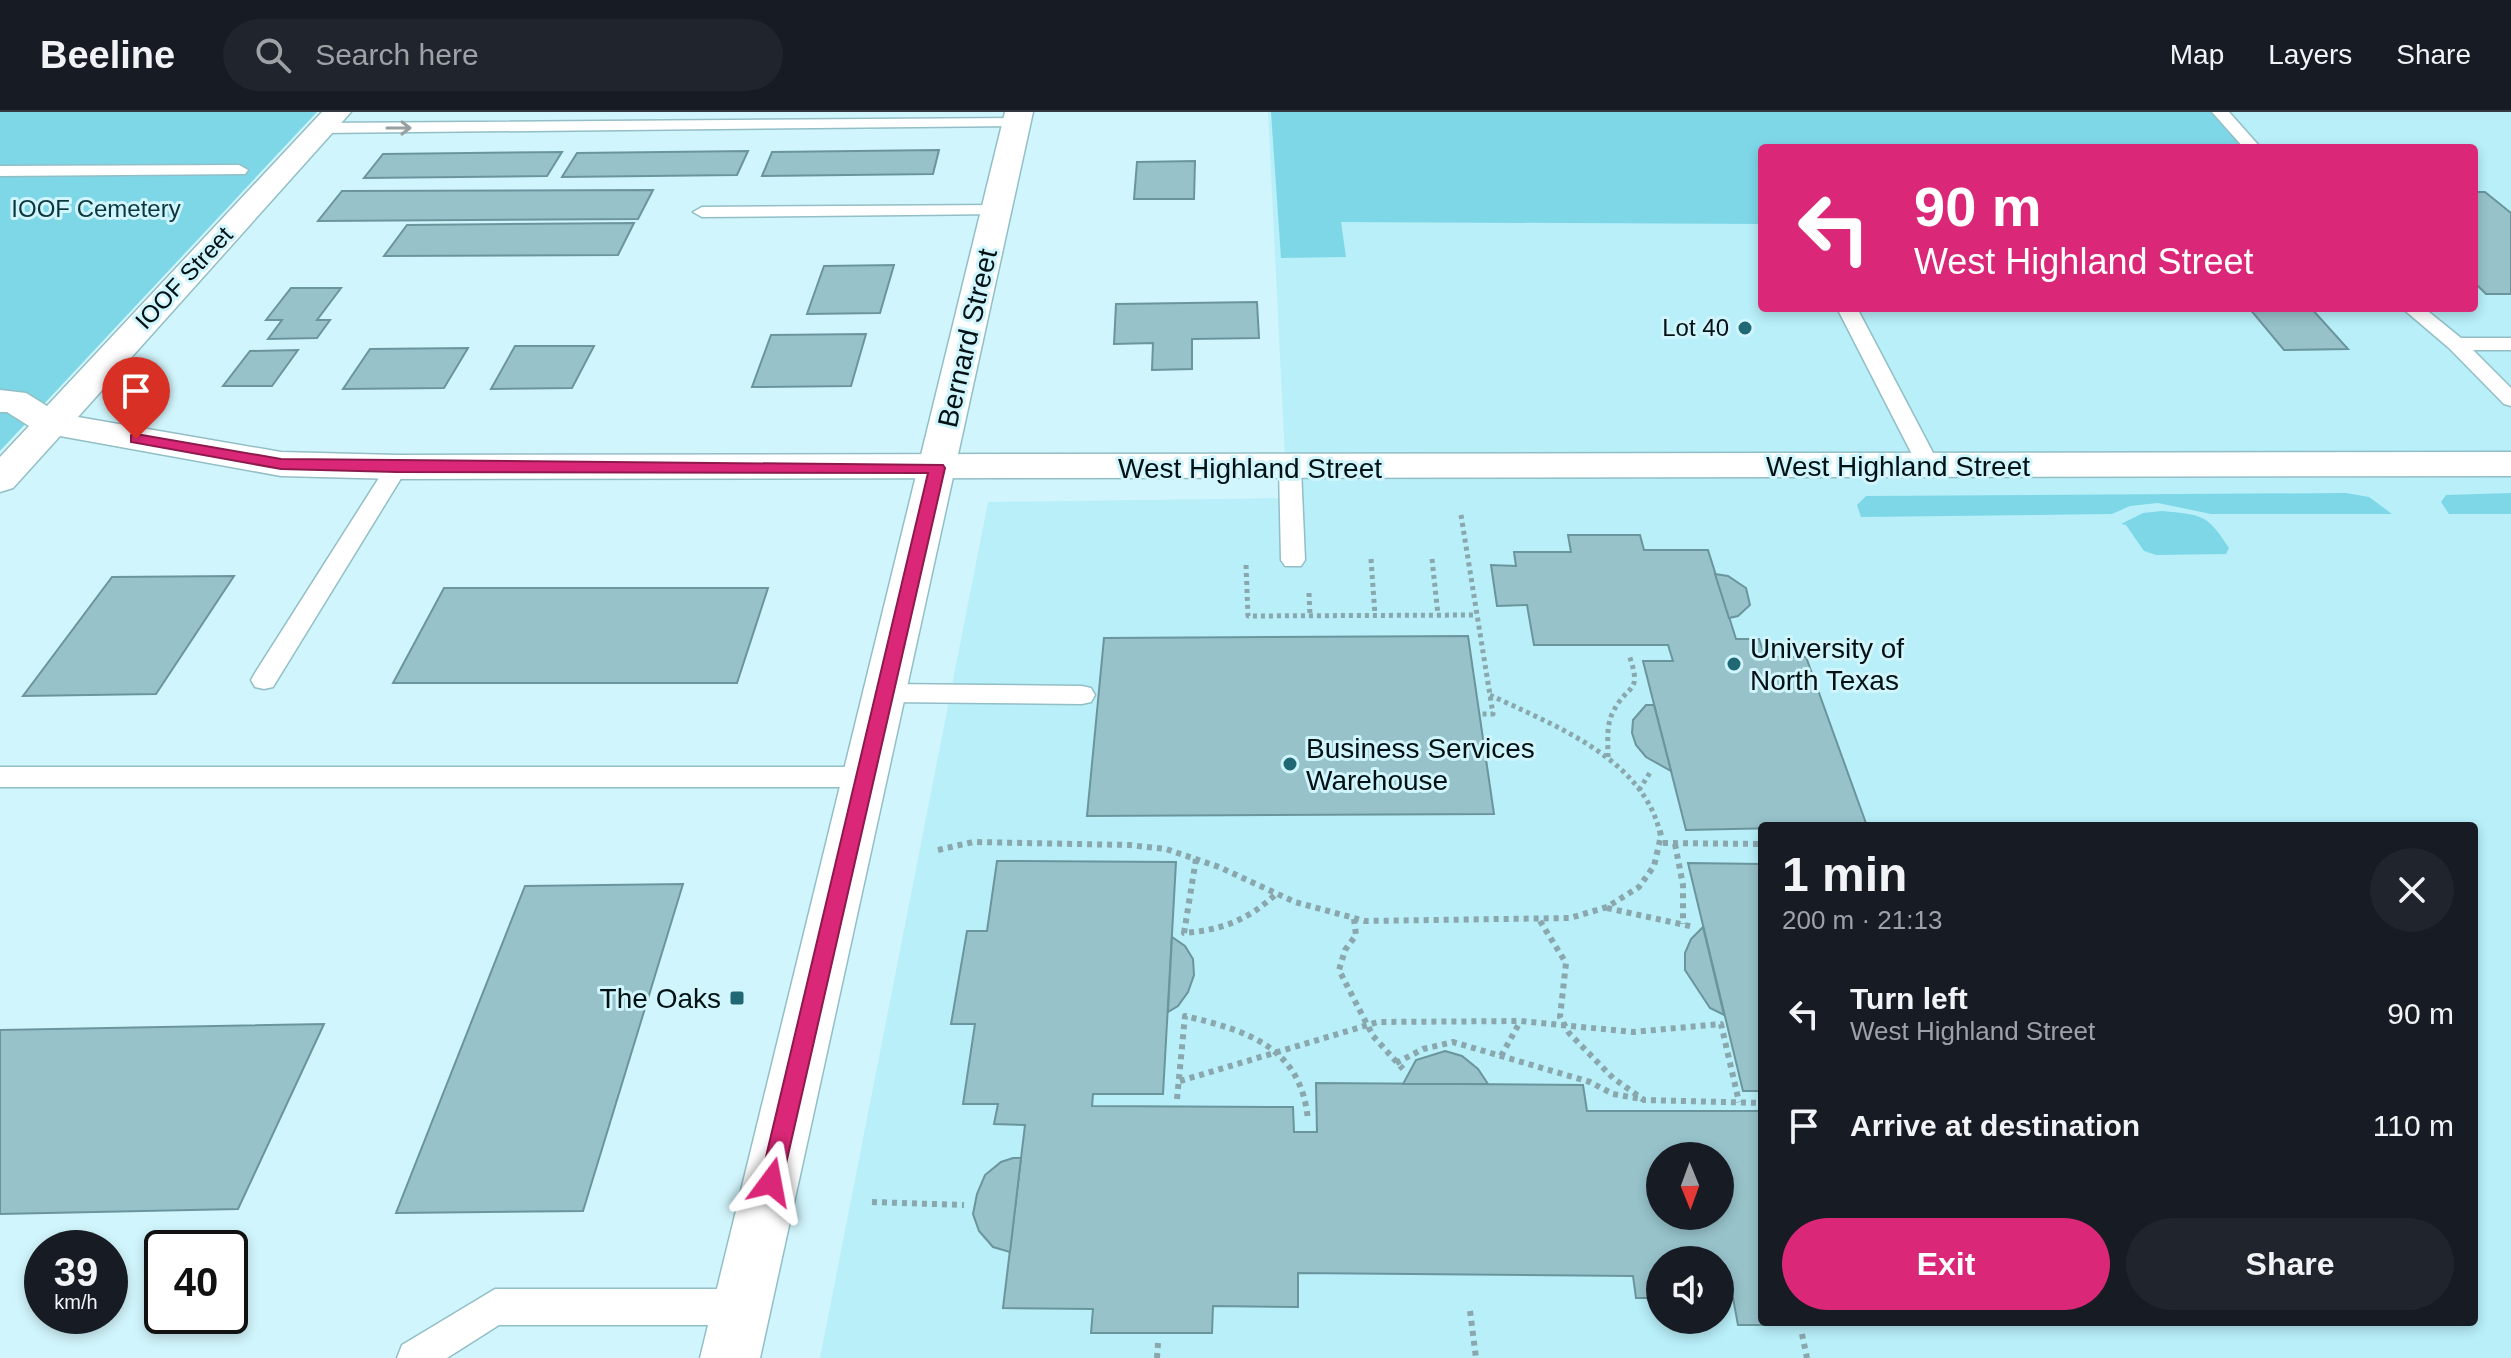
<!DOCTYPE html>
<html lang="en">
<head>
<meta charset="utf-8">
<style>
  body { margin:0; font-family:Arial,sans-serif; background:#20242c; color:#f1f3f6; height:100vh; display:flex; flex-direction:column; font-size:30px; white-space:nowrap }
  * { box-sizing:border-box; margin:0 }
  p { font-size:26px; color:#9ea1a6 }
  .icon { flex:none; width:44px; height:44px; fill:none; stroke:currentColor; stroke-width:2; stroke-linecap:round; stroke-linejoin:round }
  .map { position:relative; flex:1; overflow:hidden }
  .drawer { position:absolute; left:1758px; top:710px; width:720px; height:504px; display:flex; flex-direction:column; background:#171b24; border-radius:8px; box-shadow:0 4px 12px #0003 }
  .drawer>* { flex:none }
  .guide { position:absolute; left:1758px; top:32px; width:720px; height:168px; border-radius:8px; box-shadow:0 4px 12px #0003; background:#db2777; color:#fff; overflow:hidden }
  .needle { width:52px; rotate:179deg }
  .tools { position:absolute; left:1646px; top:1030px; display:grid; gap:16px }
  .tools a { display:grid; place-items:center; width:88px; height:88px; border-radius:50%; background:#171b24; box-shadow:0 4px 12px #0003; font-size:40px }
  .speed { position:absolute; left:24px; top:1118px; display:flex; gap:16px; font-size:40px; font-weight:700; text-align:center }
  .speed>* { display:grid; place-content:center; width:104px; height:104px; border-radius:50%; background:#171b24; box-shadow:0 4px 12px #0003; line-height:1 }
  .speed small { font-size:20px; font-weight:400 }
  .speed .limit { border:4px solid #111; border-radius:12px; background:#fff; color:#111 }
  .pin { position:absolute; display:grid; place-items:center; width:68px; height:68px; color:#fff; margin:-82px -34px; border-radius:50% 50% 50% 0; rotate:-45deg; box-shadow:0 0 8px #0007 }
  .pin .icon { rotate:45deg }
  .me { position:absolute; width:88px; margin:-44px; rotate:13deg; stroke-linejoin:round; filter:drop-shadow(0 0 6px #0008) }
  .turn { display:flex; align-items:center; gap:28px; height:168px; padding:0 24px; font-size:36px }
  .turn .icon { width:104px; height:104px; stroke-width:2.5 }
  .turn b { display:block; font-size:56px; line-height:68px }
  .round { display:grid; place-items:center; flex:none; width:84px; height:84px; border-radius:42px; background:#20242c }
  .head { display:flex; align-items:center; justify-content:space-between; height:136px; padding:0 24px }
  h1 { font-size:48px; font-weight:700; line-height:60px }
  .primary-button { display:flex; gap:16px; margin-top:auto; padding:16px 24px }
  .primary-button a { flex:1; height:92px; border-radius:48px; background:#db2777; color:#fff; font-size:32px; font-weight:700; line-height:92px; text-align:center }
  .primary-button a+a { background:#20242c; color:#f1f3f6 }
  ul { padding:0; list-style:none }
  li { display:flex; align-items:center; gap:24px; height:112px; padding:0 24px }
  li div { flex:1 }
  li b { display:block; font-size:30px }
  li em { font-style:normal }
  header { display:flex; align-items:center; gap:48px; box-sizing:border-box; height:112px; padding:0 40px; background:#171b24; border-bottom:2px solid #363941 }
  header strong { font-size:38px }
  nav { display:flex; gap:44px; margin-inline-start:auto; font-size:28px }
  .search { width:560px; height:72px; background:#20242c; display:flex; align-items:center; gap:20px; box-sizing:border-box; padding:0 28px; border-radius:44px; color:#9ea1a6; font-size:30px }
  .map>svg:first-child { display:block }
  .built { fill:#b8eff9; fill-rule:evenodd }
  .green { fill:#7ed7e7 }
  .building { fill:#97c2ca; stroke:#6b959d; stroke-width:2; fill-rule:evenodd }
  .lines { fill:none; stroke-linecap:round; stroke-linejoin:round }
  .service-casing { stroke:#92bec6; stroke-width:3 }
  .minor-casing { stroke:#92bec6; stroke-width:3 }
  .tertiary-casing { stroke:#92bec6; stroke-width:3 }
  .path-far1 { stroke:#8aa7ad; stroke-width:5; stroke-dasharray:4 4; stroke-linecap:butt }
  .path { stroke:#8aa7ad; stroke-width:6; stroke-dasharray:5 5; stroke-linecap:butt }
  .service { fill:#fff; fill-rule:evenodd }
  .minor { fill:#fff; fill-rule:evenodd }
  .tertiary { fill:#fff; fill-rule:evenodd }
  .oneway { stroke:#9aa0a1 }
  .route { fill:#db2777; stroke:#8e194d; stroke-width:2 }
  .poi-dot { fill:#1f6874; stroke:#d1f5fc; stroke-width:3 }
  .labels { text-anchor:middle; stroke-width:6; stroke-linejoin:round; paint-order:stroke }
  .far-park-label { font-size:24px; fill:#0a373e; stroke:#d1f5fc }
  .far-street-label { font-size:24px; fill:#021114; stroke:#d1f5fc }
  .far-poi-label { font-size:24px; fill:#021114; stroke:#d1f5fc; text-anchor:end }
  .street-label { font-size:28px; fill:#021114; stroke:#d1f5fc }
  .poi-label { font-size:28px; fill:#021114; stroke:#d1f5fc; text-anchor:start }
</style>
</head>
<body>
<header>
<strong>Beeline</strong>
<div class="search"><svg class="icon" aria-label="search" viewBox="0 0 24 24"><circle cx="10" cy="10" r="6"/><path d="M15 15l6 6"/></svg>Search here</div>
<nav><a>Map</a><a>Layers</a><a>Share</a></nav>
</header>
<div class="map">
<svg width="2511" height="1246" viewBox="0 0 2511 1246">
  <rect width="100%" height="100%" fill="#d1f5fc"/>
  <path class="built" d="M 1268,0 L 2511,0 L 2511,1246 L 820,1246 L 988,390 L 1287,386 ZM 1762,36 L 2474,36 L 2474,196 L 1762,196 ZM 1762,714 L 2474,714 L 2474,1210 L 1762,1210 ZM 1660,1044 L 1720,1044 L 1720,1104 L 1660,1104 ZM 1660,1148 L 1720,1148 L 1720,1208 L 1660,1208 Z"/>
  <g class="green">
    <polygon points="0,0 317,0 0,339"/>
    <polygon points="1271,0 2214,0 2248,36 1762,36 1762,112 1341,110 1346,145 1281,146"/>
    <polygon points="2346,381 2369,385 2392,402 2211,402 2158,391 2130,394 2112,402 1861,405 1857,393 1866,384"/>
    <polygon points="2511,381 2511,402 2449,402 2441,390 2446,383"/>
    <path d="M 2162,399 C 2203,403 2207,402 2229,436 L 2226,442 L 2156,443 L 2144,439 L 2126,413 L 2121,412 L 2143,401 Z"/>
  </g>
  <g class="building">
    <polygon points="939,38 933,62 762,64 772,40"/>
    <polygon points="748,39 737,63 562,65 577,41"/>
    <polygon points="562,40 547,64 364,66 383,42"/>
    <polygon points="1195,49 1194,87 1134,87 1137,50"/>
    <polygon points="653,78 638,107 318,109 342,79"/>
    <polygon points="2474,80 2485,80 2511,101 2511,182 2486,182 2474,170"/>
    <polygon points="634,111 618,143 384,144 407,113"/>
    <polygon points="894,153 880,201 807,202 824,154"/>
    <polygon points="291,176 341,176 317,208 330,208 317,226 268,227 282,208 266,208"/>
    <polygon points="1257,190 1259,226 1192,227 1192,257 1152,258 1153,231 1114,232 1116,192"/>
    <polygon points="2249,196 2311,196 2348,237 2284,238"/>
    <polygon points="866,222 851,274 752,275 771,223"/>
    <polygon points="515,234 594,234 572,276 491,277"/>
    <polygon points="468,236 444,276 343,277 370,237"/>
    <polygon points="298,238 272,274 223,274 250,239"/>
    <polygon points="1568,423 1640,423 1644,438 1708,438 1736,527 1759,527 1765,545 1806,545 1867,714 1686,718 1643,549 1673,549 1668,533 1534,533 1527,493 1497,494 1491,453 1516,454 1514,440 1571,440"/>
    <polygon points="1715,462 1728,464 1746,476 1750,493 1738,504 1729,506"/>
    <polygon points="234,464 156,582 23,584 112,465"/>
    <polygon points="444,476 768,476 737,571 393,571"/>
    <polygon points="1468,524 1494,702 1087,704 1104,526"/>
    <polygon points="1646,593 1654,593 1671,659 1646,645 1636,633 1632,621 1633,608"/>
    <path d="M 997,749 L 1176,750 L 1163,982 L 1093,982 L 1092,994 L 1293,995 L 1294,1020 L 1317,1020 L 1316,971 L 1583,973 L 1587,999 L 1762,999 L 1762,1210 L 1848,1210 L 1849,1213 L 1738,1213 L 1733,1186 L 1720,1186 L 1720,1148 L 1660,1148 L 1660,1186 L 1636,1186 L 1633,1164 L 1298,1161 L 1298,1195 L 1213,1194 L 1212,1221 L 1091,1221 L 1093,1197 L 1003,1196 L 1025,1013 L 994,1012 L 998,992 L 963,992 L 975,912 L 951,912 L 967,819 L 987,819 ZM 1660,1044 L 1720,1044 L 1720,1104 L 1660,1104 Z"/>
    <polygon points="1688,751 1762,752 1762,979 1743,979"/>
    <polygon points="683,772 583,1099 396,1101 525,774"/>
    <polygon points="1703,815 1724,903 1710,896 1685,858 1685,841 1691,827"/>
    <polygon points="1172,825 1185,834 1193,847 1194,863 1188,880 1178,894 1168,900"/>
    <polygon points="324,912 238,1097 0,1102 0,918"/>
    <polygon points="1445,939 1462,944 1478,957 1488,972 1403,972 1416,948"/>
    <polygon points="1013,1046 1021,1046 1010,1140 993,1135 979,1119 973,1102 977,1082 985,1063 1001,1050"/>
  </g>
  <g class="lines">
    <defs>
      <g id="service">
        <polygon points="2212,0 2229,0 2261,36 2244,36"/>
        <polygon points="1017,6 1025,11 1023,14 321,21 313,16 321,11"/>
        <polygon points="239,53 248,58 245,62 0,64 0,54"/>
        <polygon points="997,93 1003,94 1006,98 1003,102 702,105 693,100 702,95"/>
        <polygon points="1837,196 1857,196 1940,354 1937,359 1921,359 1918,354"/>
        <polygon points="2402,196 2424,196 2461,226 2511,226 2511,238 2473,238 2511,276 2511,294 2504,292 2449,236"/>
        <polygon points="397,348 405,350 408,355 273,575 264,577 255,575 251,568 255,561 389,350"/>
        <polygon points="1290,349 1298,351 1301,356 1305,448 1301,454 1285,454 1281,448 1279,356 1282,351"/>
        <polygon points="885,572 1082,574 1091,576 1095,583 1091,590 1082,592 885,590 876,588 872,581 876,574"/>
        <polygon points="0,655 865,655 874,658 878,665 874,672 865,675 0,675"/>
        <polygon points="495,1177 743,1177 755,1183 761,1195 755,1207 743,1213 499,1213 447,1246 397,1246 402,1233"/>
      </g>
      <polygon id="minor" points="322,0 351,0 78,305 281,340 397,343 2511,340 2511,364 397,367 281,364 60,324 13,376 0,380 0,345 29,314 7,300 0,300 0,278 26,281 47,294"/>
      <polygon id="tertiary" points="1005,0 1033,0 760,1246 700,1246"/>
    </defs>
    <use href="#service" class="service-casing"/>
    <use href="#minor" class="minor-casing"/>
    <use href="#tertiary" class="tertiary-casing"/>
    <g class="path-far1">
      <polyline points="1461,403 1493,602 1480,602"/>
      <polyline points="1371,447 1375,503"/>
      <polyline points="1432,447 1438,503"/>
      <polyline points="1246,453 1248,504 1477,503"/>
      <polyline points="1309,481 1310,504"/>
      <path d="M 1490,583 C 1551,612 1640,645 1659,717"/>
      <path d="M 1608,645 C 1608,630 1606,613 1613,600 C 1628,570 1643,583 1629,543"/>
      <polyline points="1639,678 1651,659"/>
    </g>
    <g class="path">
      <polyline points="1663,731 1762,732"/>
      <polyline points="1675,732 1683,773 1683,812"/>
      <polyline points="938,738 973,730 1129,733 1166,737 1219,755 1295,790 1365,809 1570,806 1607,795 1639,775 1654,754 1661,724 1659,715"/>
      <path d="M 1196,747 L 1184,821 C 1222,818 1248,808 1276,782"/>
      <polyline points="1607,796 1694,815"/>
      <polyline points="1354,807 1356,823 1345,838 1339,858 1373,924 1403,957"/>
      <polyline points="1540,809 1566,851 1560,905 1569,921 1613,966 1644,988 1762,991"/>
      <polyline points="1501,944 1520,910"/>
      <polyline points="1396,951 1423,937 1453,930 1590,970 1613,982 1641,987"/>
      <polyline points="1180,969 1378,910 1521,909 1633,920 1721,912 1739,990"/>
      <path d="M 1177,987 L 1185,904 C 1249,919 1302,936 1308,1009"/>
      <polyline points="872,1090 964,1093"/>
      <polyline points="1470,1199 1476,1246"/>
      <polyline points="1802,1222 1807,1246"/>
      <polyline points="1157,1246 1158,1231"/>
    </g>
    <use href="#service" class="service"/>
    <use href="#minor" class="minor"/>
    <use href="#tertiary" class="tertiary"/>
  </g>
  <defs><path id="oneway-shaft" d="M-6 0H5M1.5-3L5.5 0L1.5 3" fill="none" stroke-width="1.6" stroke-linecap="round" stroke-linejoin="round" transform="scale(2)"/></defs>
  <use class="oneway" href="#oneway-shaft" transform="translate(399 16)"/>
  <polygon class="route" points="136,322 281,347 943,353 945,356 780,1078 771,1082 763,1078 760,1070 928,361 397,360 281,357 131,330 131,323"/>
  <g class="poi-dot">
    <circle cx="1745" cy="216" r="8"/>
    <circle cx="1734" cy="552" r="8"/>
    <circle cx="1290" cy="652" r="8"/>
    <rect x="729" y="878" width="16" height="16" rx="4"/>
  </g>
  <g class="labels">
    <g class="far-park-label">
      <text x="96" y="105">IOOF Cemetery</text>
    </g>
    <g class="far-street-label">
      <text transform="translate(184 166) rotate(-47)" y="8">IOOF Street</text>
    </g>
    <g class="far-poi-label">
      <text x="1729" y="224">Lot 40</text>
    </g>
    <g class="street-label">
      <text transform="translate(967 226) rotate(-77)" y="10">Bernard Street</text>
      <text x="1898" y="364">West Highland Street</text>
      <text x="1250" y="366">West Highland Street</text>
    </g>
    <g class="poi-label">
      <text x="1750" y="546">University of<tspan x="1750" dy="32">North Texas</tspan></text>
      <text x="1306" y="646">Business Services<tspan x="1306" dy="32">Warehouse</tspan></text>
      <text x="721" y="896" text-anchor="end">The Oaks</text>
    </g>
  </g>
</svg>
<div class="tools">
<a><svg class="needle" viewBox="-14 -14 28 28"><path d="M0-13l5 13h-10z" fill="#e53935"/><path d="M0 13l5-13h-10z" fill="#9ea1a6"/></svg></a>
<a><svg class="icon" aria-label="sound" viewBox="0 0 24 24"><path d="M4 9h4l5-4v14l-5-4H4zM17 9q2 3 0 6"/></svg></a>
</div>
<div class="speed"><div>39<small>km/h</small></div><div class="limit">40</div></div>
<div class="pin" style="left:136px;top:327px;background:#d93025"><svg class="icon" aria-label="arrive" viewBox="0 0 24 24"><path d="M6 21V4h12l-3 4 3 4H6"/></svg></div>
<svg class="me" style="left:771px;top:1070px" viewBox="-20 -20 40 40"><path d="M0-17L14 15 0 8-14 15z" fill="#db2777" stroke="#fff" stroke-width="4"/></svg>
<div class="guide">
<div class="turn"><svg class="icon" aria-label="left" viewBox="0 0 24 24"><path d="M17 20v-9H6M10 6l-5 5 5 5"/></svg><div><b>90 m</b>West Highland Street</div></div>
</div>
<section class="drawer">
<div class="head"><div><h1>1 min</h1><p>200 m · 21:13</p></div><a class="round"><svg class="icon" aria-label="close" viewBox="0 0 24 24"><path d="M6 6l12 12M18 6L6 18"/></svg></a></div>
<ul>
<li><svg class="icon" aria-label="left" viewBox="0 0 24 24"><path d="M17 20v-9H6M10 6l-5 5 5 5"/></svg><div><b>Turn left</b><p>West Highland Street</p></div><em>90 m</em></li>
<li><svg class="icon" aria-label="arrive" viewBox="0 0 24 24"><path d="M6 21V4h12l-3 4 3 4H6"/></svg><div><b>Arrive at destination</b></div><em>110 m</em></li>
</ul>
<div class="primary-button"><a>Exit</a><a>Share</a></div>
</section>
</div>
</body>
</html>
